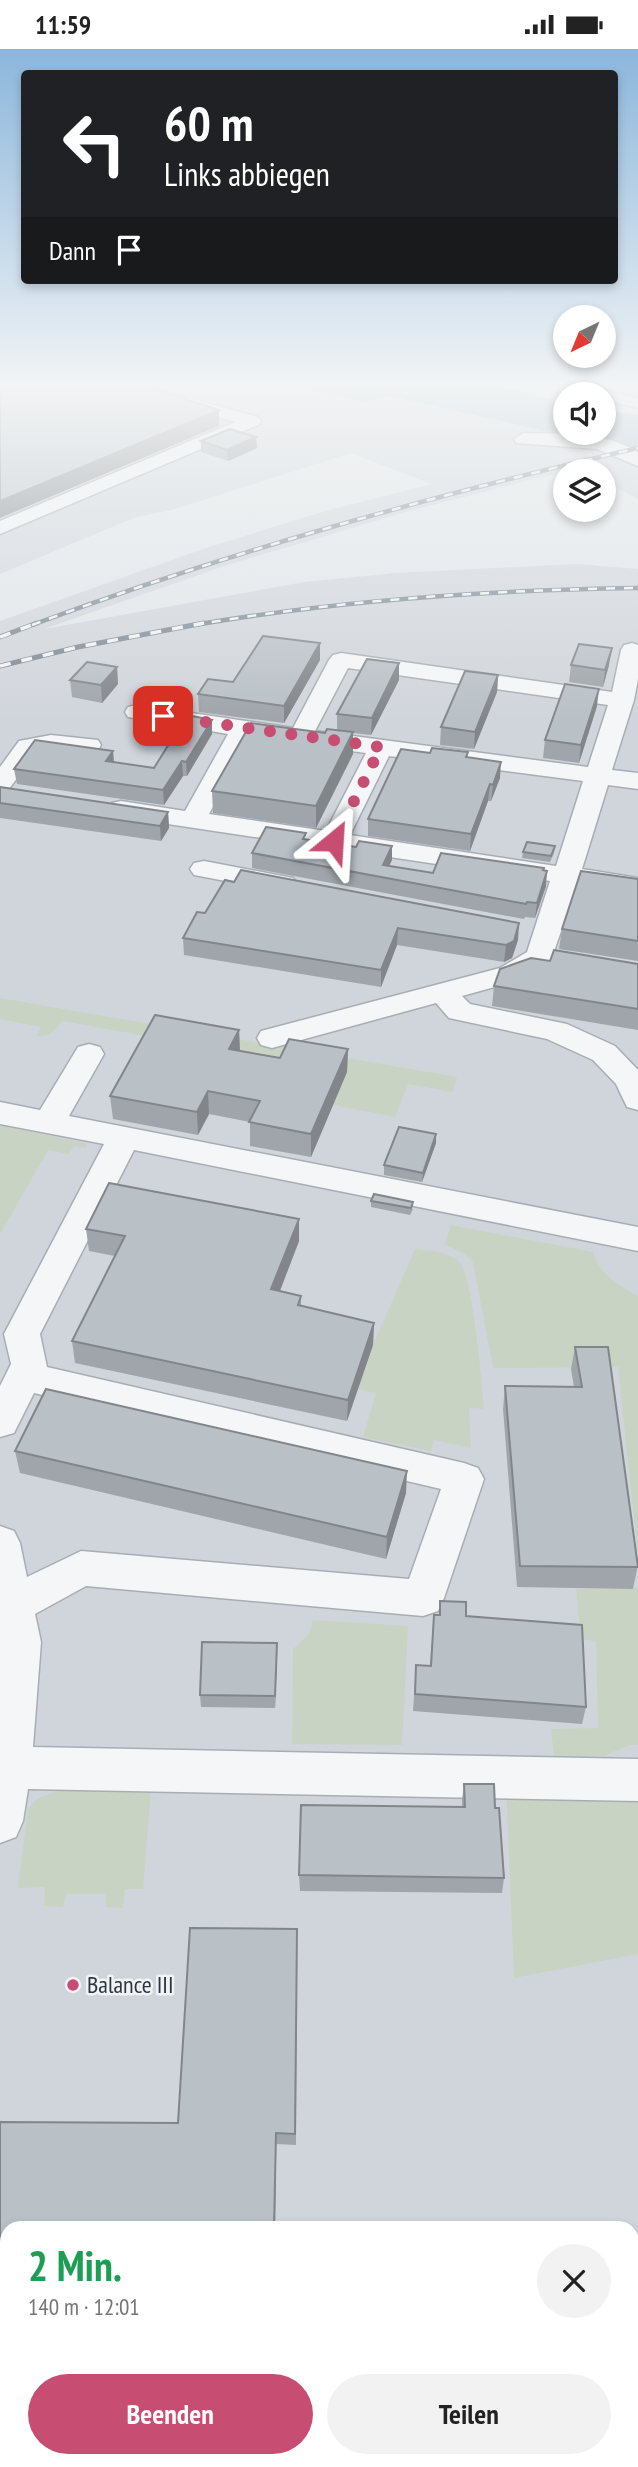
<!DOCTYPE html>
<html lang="de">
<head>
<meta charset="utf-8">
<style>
  body { margin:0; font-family:"PT Sans Narrow",sans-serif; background:#f2f2f2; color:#222; height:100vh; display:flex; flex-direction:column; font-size:26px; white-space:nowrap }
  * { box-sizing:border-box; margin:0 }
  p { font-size:23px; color:#767676 }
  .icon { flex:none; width:38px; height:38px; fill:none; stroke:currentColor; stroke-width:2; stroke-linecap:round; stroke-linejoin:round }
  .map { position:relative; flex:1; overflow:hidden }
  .sheet { position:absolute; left:0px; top:2172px; width:639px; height:247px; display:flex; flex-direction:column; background:#fff; border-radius:21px 21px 0 0; box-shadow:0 4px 10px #0003 }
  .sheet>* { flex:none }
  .banner { position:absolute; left:21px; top:21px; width:597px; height:214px; border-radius:7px; box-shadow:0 4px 10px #0003; background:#202124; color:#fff; overflow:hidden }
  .needle { width:46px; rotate:223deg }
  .controls { position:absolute; left:553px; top:256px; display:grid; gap:14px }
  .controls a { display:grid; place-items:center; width:63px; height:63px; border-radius:50%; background:#fff; box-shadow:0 4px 10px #0003; font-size:35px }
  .pin { position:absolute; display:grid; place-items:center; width:60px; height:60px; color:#fff; margin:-30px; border-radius:14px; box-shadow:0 4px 10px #0006 }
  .me { position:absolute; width:77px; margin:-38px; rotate:27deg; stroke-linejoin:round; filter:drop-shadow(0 0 5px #0008) }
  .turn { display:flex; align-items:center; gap:24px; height:147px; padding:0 28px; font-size:32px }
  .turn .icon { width:91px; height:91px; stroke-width:2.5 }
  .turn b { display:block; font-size:49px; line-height:60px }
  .then { display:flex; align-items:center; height:66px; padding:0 28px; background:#0003; gap:14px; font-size:26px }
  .round { display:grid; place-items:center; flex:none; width:74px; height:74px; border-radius:37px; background:#f2f2f2 }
  .head { display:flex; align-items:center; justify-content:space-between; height:119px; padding:0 28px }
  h1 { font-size:42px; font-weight:600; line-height:52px; color:#1e9e55 }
  .cta { display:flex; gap:14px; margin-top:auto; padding:14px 28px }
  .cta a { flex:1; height:80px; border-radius:42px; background:#c74e72; color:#fff; font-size:28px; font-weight:600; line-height:80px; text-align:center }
  .cta a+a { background:#f2f2f2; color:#222 }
  .status { display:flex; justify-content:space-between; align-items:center; height:49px; padding:0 35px; background:#fff; direction:ltr }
  .status svg { height:19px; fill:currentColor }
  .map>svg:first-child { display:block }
  .built { fill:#d0d5db; fill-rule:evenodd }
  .green { fill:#c9d3c3 }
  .water { fill:#9fb8c7 }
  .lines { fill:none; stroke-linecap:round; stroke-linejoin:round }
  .minor-casing { stroke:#a7aeb3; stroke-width:3 }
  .minor { fill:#f4f6f8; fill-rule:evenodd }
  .rail-far1-casing { stroke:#7c8792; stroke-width:4.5 }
  .rail-casing { stroke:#7c8792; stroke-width:5 }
  .rail-far1 { stroke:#f1f4f7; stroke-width:2.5; stroke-dasharray:9; stroke-linecap:butt }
  .rail { stroke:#f1f4f7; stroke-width:3.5; stroke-dasharray:11; stroke-linecap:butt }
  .wall { fill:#9fa5aa }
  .shaded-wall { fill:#82868b }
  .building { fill:#b9c0c6; stroke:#82868b; stroke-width:2 }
  .route { stroke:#c74e72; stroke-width:12; stroke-dasharray:0 21.6 }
  .poi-dot { fill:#c74e72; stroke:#f1f4f7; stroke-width:2.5 }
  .labels { text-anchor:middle; stroke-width:5; stroke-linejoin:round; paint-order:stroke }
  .near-poi-label { font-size:24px; fill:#2b3640; stroke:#f1f4f7; text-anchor:start }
</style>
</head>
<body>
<div class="status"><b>11:59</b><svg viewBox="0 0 49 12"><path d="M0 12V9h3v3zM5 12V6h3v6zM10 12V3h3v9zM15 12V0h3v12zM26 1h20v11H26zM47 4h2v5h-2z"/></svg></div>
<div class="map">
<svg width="638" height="2418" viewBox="0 0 638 2418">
  <rect width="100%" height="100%" fill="#e2e6e9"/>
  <path class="built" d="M 0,334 L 279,334 L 363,353 L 390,347 L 638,403 L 638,450 L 604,432 L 604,422 L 584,422 L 577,419 L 413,461 L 224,517 L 44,580 L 304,533 L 396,524 L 577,515 L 638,520 L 638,2418 L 0,2418 L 0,572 L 206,499 L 322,463 L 431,435 L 351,404 L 172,461 L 136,468 L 0,525 ZM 7,2179 L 632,2179 L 632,2412 L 7,2412 Z"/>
  <g class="green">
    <path d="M 0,949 L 457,1028 L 453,1043 L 408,1035 L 395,1068 L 333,1056 L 347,1023 L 62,972 C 55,982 49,989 36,987 L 41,978 L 0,970 Z"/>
    <polygon points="0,1076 88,1095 86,1099 74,1097 69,1105 48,1101 0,1185"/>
    <path d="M 451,1176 L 593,1203 C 600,1226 619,1236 638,1247 L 638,1509 L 618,1318 L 493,1319 L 473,1213 L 465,1205 L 445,1196 Z"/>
    <path d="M 415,1200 C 430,1202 451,1202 461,1215 C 472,1229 483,1337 484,1360 L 469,1359 L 471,1399 L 434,1391 L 431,1402 L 363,1388 L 376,1344 L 358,1340 L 373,1296 Z"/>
    <polygon points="638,1537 638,1696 629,1696 604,1707 554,1707 551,1680 598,1679 596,1592 581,1590 576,1540 633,1540"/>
    <polygon points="313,1571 408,1577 402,1696 292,1695 293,1600 310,1584"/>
    <polygon points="506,1736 638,1750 638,1905 514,1929"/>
    <polygon points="61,1740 151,1742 143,1840 125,1840 123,1859 106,1858 105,1845 66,1845 63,1858 44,1857 45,1838 18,1839 28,1760 37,1750"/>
    <polygon points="638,2254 638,2418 435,2418 434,2412 632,2412 632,2255"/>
  </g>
  <polygon class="water" points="279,334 481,334 565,353 565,383 604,383 604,361 638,366 638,403 390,347 363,353"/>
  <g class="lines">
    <defs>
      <g id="minor">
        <polygon points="107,334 134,334 258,368 261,372 258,376 0,485 0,472 235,373 110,338"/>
        <polygon points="537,334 569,334 638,349 638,359 604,351 604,345 572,345 540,338"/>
        <path d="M 523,384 C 561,385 604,382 638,403 L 638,417 L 597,400 L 516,394 L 514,390 Z"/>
        <path d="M 632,594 L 638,596 L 638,630 L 634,651 L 612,721 L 638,724 L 638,740 L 608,736 L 582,820 L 638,829 L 638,845 L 577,836 L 550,914 L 520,931 L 462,947 L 470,955 L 567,975 L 615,997 L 638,1021 L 638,1061 L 627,1058 L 616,1035 L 593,1011 L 547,990 L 449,969 L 436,954 L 272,999 L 261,996 L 257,989 L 261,982 L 500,919 L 527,903 L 550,832 L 121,768 L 112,766 L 108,760 L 112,754 L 121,752 L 185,762 L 228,685 L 128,668 L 125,663 L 128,658 L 137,656 L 293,679 L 329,611 L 333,606 L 341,604 L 612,643 L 621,601 L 624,596 ZM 348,619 L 608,656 L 588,718 L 315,682 ZM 251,688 L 366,704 L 326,782 L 209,765 ZM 389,707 L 583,732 L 556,817 L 350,786 Z"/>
        <path d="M 51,686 L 98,691 L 101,696 L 98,701 C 78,706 57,699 36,703 L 9,740 L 0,743 L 0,718 L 19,692 Z"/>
        <polygon points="204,812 293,829 297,835 293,841 283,843 194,826 190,820 194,814"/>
        <polygon points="89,995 100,998 104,1005 69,1067 638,1178 638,1202 134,1101 40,1285 47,1318 464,1414 478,1419 484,1430 444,1549 438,1562 423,1567 86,1537 35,1565 41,1593 33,1698 638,1710 638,1752 28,1740 23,1772 16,1788 0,1794 0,1477 14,1482 20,1494 27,1528 81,1502 409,1530 441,1440 34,1344 14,1384 0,1388 0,1337 11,1315 4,1285 104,1095 0,1075 0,1053 40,1061 78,998"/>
      </g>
    </defs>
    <use href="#minor" class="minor-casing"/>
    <use href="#minor" class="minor"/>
    <defs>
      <g id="rail-far1">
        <path d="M 32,576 C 232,502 431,447 638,399"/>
        <path d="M 194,576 C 341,551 489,541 638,539"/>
      </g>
      <g id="rail">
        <polyline points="0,588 37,574"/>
        <polyline points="0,617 78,598 204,574"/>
      </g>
    </defs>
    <use href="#rail-far1" class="rail-far1-casing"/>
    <use href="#rail" class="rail-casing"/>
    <use href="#rail-far1" class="rail-far1"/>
    <use href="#rail" class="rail"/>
  </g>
  <g class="wall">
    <polygon points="256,388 257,399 228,412 201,403 201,392"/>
    <polygon points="320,611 284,674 199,663 198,645 233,633"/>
    <polygon points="571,616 609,616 603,638 569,633"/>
    <polygon points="117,618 118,635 102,654 72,648 70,631"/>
    <polygon points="498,626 497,643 474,700 440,696 441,678"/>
    <polygon points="399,631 371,686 353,684 353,705 316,779 213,764 212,742 325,684 337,681 337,665"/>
    <polygon points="597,657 579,714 543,709 545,691"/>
    <polygon points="212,671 212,685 187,727 183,727 164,756 17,735 14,720 113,702 114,713 154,719"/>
    <polygon points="468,703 467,708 500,729 491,752 488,752 470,802 368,787 368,770 430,704"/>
    <polygon points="0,738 168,763 169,779 161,792 0,769"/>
    <polygon points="306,791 392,811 389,817 433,824 544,819 546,837 535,869 525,868 524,870 252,819 252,804"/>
    <polygon points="555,797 554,804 550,813 522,809 523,803"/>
    <polygon points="638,830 638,912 559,900 562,880"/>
    <polygon points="225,831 518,891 512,909 504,913 397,896 381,938 184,906 183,889 205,864"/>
    <polygon points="550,912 638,915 638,981 492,957 494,937"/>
    <polygon points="239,981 240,1002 280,1009 348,1000 347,1023 311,1108 250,1097 250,1073 209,1065 198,1086 113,1070 110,1047"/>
    <polygon points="436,1094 422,1133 384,1126 384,1116"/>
    <polygon points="371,1152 413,1160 410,1166 371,1158"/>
    <polygon points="86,1180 299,1192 280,1242 301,1247 301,1257 374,1274 373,1296 347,1372 75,1314 72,1292 115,1207 89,1202"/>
    <polygon points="575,1298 638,1516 633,1540 517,1538 503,1360 505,1337 574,1338 571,1320"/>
    <polygon points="15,1402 406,1444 386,1510 20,1424"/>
    <polygon points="440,1552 466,1567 586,1658 582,1675 413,1662 416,1616 430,1617 434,1566 439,1566"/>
    <polygon points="277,1606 275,1659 201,1658 200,1646"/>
    <polygon points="464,1735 495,1759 504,1829 502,1844 300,1842 299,1826 462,1758 462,1751"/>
    <polygon points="297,1893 296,2096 276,2095 275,2179 7,2179 7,2361 0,2361 0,2073 178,2074"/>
  </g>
  <g class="shaded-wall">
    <polygon points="219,361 219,377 0,469 0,452"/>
    <polygon points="256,388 257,399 228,412 227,401"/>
    <polygon points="320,594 320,611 284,674 284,657"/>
    <polygon points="612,599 609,616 603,638 605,621"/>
    <polygon points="399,614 399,631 371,686 372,669"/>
    <polygon points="117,618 118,635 102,654 101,636"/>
    <polygon points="498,626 497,643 474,700 475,683"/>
    <polygon points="599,640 597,657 579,714 581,696"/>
    <polygon points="212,671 212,685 187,727 186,713"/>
    <polygon points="353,683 353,705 316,779 316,757"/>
    <polygon points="113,702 114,717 106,712"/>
    <polygon points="182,712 183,727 164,756 163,741"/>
    <polygon points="501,713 500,729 491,752 493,736"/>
    <polygon points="490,735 488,752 470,802 471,785"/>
    <polygon points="168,763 169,779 161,792 160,777"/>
    <polygon points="392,797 392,811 383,829 383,816"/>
    <polygon points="547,822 546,837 535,869 537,854"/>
    <polygon points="519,874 518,891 512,909 504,913 506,896"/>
    <polygon points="398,879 397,896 381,938 381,921"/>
    <polygon points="239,981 240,1004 229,1000"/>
    <polygon points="348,1000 347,1023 311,1108 311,1085"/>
    <polygon points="208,1042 209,1065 198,1086 197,1063"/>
    <polygon points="436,1085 436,1094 422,1133 423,1124"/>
    <polygon points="299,1170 299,1192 272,1262 271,1240"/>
    <polygon points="374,1274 373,1296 347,1372 348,1351"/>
    <polygon points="407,1422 406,1444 386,1510 387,1488"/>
    <polygon points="277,1594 277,1606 275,1659 275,1647"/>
    <polygon points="276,2084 275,2179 274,2179"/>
  </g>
  <g class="building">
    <polygon points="0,334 137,334 219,361 0,452"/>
    <polygon points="230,380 256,388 227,401 201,392"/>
    <polygon points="263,587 320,594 284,657 198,645 208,630 233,633"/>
    <polygon points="579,595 612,599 605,621 571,616"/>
    <polygon points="367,610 399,614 372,669 337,665"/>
    <polygon points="87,613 117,618 101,636 70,631"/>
    <polygon points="465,622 498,626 475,683 441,678"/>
    <polygon points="565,635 599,640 581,696 545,691"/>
    <polygon points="187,666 212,671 186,713 182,712 163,741 14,720 35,691 113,702 106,712 154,719"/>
    <polygon points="251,674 325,684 327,680 353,683 316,757 212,742"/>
    <polygon points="432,699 468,703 466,708 501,713 493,736 490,735 471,785 368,770 401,700 430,704"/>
    <polygon points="0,738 168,763 160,777 0,754"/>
    <polygon points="266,778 306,784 303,790 356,798 359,792 392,797 383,816 433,824 441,804 544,819 543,821 547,822 537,854 527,853 526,855 252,804"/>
    <polygon points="527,793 555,797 551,807 523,803"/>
    <polygon points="241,821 519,874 514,892 506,896 398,879 381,921 183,889 197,863 205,864 225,831 234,833"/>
    <polygon points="581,822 638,830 638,892 562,880"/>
    <polygon points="554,901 638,915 638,960 494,937 500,920 531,909 550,912"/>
    <polygon points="155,966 239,981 229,1000 280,1009 289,990 348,1000 311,1085 249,1073 260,1052 208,1042 197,1063 110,1047"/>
    <polygon points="399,1078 436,1085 423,1124 384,1116"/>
    <polygon points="109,1134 299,1170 271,1240 301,1247 298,1256 374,1274 348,1351 72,1292 125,1187 86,1180"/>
    <polygon points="374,1145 413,1153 411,1159 371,1152"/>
    <polygon points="575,1298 608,1298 638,1518 520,1517 505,1337 582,1338"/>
    <polygon points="46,1340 407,1422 387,1488 15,1402"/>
    <polygon points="440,1552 466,1553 466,1567 582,1576 586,1658 415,1645 416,1616 431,1617 434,1566 440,1566"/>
    <polygon points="202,1593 277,1594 275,1647 200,1646"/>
    <polygon points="464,1735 494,1735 495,1759 499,1759 504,1829 299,1826 301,1756 465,1758"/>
    <polygon points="190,1879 297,1880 295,2085 276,2084 274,2179 171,2179 171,2178 62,2177 62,2179 7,2179 7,2353 0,2353 0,2073 178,2074"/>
  </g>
  <linearGradient id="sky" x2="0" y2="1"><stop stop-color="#8bb6db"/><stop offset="0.5" stop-color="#f2f4f5"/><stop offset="1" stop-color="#f2f4f5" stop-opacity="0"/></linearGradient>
  <rect width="638" height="672" fill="url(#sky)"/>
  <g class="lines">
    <polyline class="route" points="163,667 381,698 334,792"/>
  </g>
  <circle class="poi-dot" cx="73" cy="1936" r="7"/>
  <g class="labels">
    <g class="near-poi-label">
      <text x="87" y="1944">Balance III</text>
    </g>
  </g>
</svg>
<div class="controls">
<a><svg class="needle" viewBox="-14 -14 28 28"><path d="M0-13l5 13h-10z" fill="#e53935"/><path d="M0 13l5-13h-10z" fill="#767676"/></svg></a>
<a><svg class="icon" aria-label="sound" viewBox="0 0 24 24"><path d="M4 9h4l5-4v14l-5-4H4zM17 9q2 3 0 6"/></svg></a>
<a><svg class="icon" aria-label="layers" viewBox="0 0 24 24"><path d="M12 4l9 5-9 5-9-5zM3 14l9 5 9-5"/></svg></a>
</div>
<div class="pin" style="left:163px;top:667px;background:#d93025"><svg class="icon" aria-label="arrive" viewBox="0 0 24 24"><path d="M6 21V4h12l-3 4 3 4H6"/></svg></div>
<svg class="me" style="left:334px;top:792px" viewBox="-20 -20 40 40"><path d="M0-17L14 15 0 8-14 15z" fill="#c74e72" stroke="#fff" stroke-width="4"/></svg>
<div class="banner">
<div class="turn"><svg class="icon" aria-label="left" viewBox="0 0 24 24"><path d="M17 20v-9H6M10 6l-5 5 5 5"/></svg><div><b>60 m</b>Links abbiegen</div></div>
<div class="then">Dann<svg class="icon" aria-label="arrive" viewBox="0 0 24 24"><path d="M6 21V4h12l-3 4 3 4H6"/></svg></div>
</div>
<section class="sheet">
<div class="head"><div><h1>2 Min.</h1><p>140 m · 12:01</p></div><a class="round"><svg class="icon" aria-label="close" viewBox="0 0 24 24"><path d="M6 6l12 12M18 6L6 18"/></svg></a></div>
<div class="cta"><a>Beenden</a><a>Teilen</a></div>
</section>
</div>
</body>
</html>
